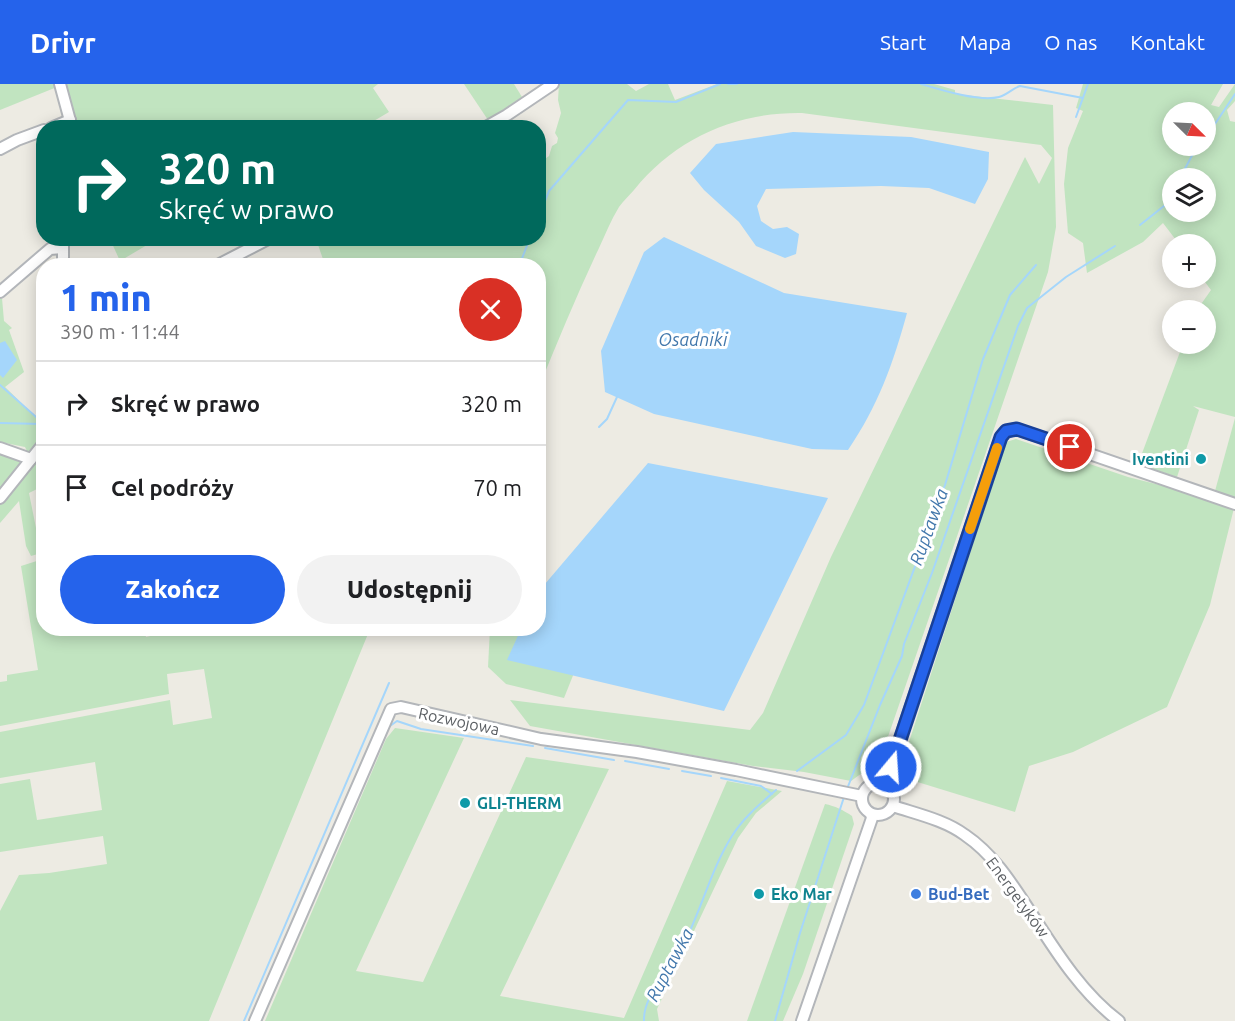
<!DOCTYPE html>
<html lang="pl">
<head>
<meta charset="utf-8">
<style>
  body { margin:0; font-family:Ubuntu,sans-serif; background:#f2f2f2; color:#202124; height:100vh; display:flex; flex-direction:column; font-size:22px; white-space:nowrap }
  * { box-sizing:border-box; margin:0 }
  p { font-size:20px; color:#757577 }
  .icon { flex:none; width:33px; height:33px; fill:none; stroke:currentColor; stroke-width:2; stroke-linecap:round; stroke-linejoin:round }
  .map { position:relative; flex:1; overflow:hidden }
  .details { position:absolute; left:36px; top:174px; width:510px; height:378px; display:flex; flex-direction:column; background:#fff; border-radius:24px; box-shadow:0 3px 15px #0003 }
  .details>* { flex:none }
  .banner { position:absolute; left:36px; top:36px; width:510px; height:126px; border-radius:24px; box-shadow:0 3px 15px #0003; background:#00695c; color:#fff; overflow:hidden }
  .needle { width:39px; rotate:114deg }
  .buttons { position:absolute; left:1162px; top:18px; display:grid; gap:12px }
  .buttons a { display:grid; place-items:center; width:54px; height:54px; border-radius:50%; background:#fff; box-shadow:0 3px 15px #0003; font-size:30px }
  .pin { position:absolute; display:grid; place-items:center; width:51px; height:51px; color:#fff; margin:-26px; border:3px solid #fff; border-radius:50%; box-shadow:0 2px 6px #0007 }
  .me { position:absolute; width:66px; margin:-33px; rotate:18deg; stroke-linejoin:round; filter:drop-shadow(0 0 4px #0008) }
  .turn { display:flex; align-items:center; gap:21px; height:126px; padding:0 24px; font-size:27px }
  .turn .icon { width:78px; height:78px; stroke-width:2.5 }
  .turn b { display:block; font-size:42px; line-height:51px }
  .round { display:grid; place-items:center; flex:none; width:63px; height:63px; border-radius:32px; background:#f2f2f2 }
  .head { display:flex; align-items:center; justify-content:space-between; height:102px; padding:0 24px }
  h1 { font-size:36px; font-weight:800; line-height:45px; color:#2563eb }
  .action { display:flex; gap:12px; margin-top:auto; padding:12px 24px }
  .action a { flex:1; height:69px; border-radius:36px; background:#2563eb; color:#fff; font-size:24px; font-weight:800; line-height:69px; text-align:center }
  .action a+a { background:#f2f2f2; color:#202124 }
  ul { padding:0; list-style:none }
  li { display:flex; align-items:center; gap:18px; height:84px; padding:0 24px; border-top:2px solid #e0e0e0 }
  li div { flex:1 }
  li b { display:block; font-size:22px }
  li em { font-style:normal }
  header { display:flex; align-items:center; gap:36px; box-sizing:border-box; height:84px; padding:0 30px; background:#2563eb; color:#fff }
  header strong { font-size:28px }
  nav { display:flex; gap:33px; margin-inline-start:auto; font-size:21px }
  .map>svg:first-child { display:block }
  .green { fill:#c1e4c0; fill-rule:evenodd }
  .water { fill:#a5d6fb }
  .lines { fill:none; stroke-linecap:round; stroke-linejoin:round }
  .stream { stroke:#a5d6fb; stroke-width:2 }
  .minor-casing { stroke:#b3b6ba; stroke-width:14 }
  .minor { stroke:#fff; stroke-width:10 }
  .route-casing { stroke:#184099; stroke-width:15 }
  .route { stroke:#2563eb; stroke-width:10 }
  .slow { stroke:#f59e0b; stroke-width:10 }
  .culture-dot { fill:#0f9aa8; stroke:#fff; stroke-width:2 }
  .shop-dot { fill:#3f7fe0; stroke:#fff; stroke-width:2 }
  .labels { text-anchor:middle; stroke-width:6; stroke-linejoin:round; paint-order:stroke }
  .culture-label { font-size:16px; font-weight:bold; fill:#0d838f; stroke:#fff; text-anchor:start }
  .street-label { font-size:16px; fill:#5b5f63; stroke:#fff }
  .shop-label { font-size:16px; font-weight:bold; fill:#366cbe; stroke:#fff; text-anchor:start }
  .water-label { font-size:18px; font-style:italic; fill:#4378ac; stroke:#fff }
</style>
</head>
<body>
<header>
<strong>Drivr</strong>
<nav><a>Start</a><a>Mapa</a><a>O nas</a><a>Kontakt</a></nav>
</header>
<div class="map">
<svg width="1235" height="937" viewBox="0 0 1235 937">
  <rect width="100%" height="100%" fill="#edebe3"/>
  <g class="green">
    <polygon points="0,0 56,0 57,3 0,26"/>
    <polygon points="64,0 378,0 373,4 389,28 367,41 368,44 75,43"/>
    <polygon points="464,0 514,0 522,13 488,36"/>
    <path d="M 559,0 L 627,0 L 636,7 L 649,0 L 668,0 L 675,16 L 717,0 L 934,0 L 955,6 L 955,10 L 1053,21 L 1056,143 L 1048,188 L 880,676 L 851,697 L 804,688 L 753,682 L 530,642 L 510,616 L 750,646 L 763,629 L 831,473 L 1025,73 L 1039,100 L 1052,74 L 1041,61 L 802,29 C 736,28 676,54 634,106 C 629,112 623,117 619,123 C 611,136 605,151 599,164 C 577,210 558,257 539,303 L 538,182 L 325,181 L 316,155 L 538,154 L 539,79 L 549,72 L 552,62 L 557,59 L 558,54 L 555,49 L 561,29 L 558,16 Z"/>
    <path d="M 1083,0 L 1223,0 L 1211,21 L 1219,23 L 1235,0 L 1235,17 L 1227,26 L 1230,37 L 1235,38 L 1235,333 L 1193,322 L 1199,326 L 1177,393 L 1138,380 L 1183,260 L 1206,260 L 1206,226 L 1197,226 L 1211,206 L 1202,194 L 1206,194 L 1206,160 L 1179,160 L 1163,139 L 1143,158 L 1087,189 L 1083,159 L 1068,149 L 1064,100 L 1068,64 L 1083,27 L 1076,24 ZM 1173,28 L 1206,28 L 1206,62 L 1173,62 ZM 1173,94 L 1206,94 L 1206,128 L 1173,128 Z"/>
    <polygon points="110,155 145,155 147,161 120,177"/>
    <polygon points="2,214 4,237 12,244 9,246 24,288 5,303 43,340 44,353 29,371 25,363 0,358 0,215"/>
    <polygon points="1235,334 1235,416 1215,407"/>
    <polygon points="1016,355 1128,393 1235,420 1210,521 1167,623 1073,668 1029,682 1015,728 898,692 1006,358"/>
    <polygon points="43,364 43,398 37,405 29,409 41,469 31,472 26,462 19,417 0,439 0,418"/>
    <polygon points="0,368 25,377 0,406"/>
    <polygon points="43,475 44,544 130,544 131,548 144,545 146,553 168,548 168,544 370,545 209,937 0,937 0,827 19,791 49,789 107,780 103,752 0,768 0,700 30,695 37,736 102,726 95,678 0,694 0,648 170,616 173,641 212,634 204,585 167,590 169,610 0,642 0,598 7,597 7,591 38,586 21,482"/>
    <polygon points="490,545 524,545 574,589 564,614 506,600 488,583"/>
    <polygon points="395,644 464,654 356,887 423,898 526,673 609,685 500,912 624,934 727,697 782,707 756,729 738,754 657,925 659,937 265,937 386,655"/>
    <path d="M 825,720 C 835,722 843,726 852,732 L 854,740 L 803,890 L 783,937 L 747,937 Z"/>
  </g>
  <g class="water">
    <polygon points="793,48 911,53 989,68 988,95 975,120 929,104 881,102 766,105 757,122 761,137 773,145 787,143 799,150 796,170 785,174 756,162 739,138 704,106 690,89 716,60"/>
    <path d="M 664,153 L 784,209 L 907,229 C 893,280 878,322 848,366 L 812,365 L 654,330 L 605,308 L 601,267 L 644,168 Z"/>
    <polygon points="5,257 17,276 3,294 0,291 0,259"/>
    <polygon points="648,379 828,414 724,627 507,576 521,545 538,544 539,507"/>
  </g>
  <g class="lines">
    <g class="stream">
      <polyline points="728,0 737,0"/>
      <path d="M 921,0 C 941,6 979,18 999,13 C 1007,11 1013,4 1020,2 L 1083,14"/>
      <polyline points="1076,33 1088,0"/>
      <polyline points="1215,40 1235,10"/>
      <polyline points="1180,94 1196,64"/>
      <polyline points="538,134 549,107 628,16 676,18 720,0"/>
      <polyline points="1140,141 1169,118 1173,109"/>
      <polyline points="519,182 530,154"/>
      <polyline points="0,301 44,340"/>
      <polyline points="0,339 42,340"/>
      <polyline points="599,343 607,335 617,313"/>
      <polyline points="390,642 397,637 421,645 533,662"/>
      <polyline points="545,664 614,676"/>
      <polyline points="625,677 669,685"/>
      <polyline points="682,687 711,692"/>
      <polyline points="797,687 846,651 864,621 945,401 983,275 1010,211 1036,181"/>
      <polyline points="721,694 761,702 772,710"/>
      <polyline points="847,705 880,621 902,572 904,560 932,489 1018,242 1027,224 1066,193 1115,162"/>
      <polyline points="244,937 389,599"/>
      <path d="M 644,937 C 643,913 665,893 677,873 C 699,836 709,788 732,752 C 743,734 760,720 776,706"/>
      <polyline points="775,937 800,849 844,713"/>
    </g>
    <defs>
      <g id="minor">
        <polyline points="60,0 72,44"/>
        <polyline points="51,44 70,36"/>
        <polyline points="484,44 507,31 553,0"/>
        <polyline points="0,65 17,56 44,46"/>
        <polyline points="63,154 63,182"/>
        <polyline points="216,182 270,154"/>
        <polyline points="0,208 50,165 62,164"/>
        <polyline points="0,364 31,375"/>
        <polyline points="0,414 44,359"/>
        <circle cx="878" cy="715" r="16"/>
        <path d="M 885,700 L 998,361 C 1002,351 1006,346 1017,345 L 1235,420"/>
        <path d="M 893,722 C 917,730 945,736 965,751 C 996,772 1015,805 1035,835 C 1058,871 1084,911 1119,937"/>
        <polyline points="255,937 391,625 401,623 541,655 637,668 736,686 862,712"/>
        <polyline points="802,937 872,734 871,730"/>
      </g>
    </defs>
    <use href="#minor" class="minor-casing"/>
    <use href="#minor" class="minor"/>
  </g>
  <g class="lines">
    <defs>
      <polyline id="route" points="891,683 1001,353 1006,347 1017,345 1070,363"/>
    </defs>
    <use href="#route" class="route-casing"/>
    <use href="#route" class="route"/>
    <polyline class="slow" points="970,445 997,364"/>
  </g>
  <g class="culture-dot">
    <circle cx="1201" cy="375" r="6"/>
    <circle cx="465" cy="719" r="6"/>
    <circle cx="759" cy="810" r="6"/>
  </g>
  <circle class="shop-dot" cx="916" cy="810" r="6"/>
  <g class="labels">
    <g class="culture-label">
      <text x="1189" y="381" text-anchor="end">Iventini</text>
      <text x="477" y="725">GLI-THERM</text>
      <text x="771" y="816">Eko Mar</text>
    </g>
    <g class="street-label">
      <text transform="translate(459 637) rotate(12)" y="6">Rozwojowa</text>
      <text transform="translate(1018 813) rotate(54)" y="6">Energetyków</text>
    </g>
    <g class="shop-label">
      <text x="928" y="816">Bud-Bet</text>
    </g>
    <g class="water-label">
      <text x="693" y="262">Osadniki</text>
      <text transform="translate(929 443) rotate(-70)" y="6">Ruptawka</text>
      <text transform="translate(670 881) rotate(-62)" y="6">Ruptawka</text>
    </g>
  </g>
</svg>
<div class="buttons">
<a><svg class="needle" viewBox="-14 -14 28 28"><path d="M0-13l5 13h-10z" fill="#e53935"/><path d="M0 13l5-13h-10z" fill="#757577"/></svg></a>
<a><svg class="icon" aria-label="layers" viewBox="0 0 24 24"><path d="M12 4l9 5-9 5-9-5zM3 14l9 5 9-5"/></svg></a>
<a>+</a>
<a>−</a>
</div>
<div class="pin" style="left:1070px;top:363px;background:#d93025"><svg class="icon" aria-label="arrive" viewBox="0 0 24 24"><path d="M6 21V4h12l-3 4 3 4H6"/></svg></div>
<svg class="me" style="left:891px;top:683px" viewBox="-20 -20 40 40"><circle r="17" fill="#2563eb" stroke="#fff" stroke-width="3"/><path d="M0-11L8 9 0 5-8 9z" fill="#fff"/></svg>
<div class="banner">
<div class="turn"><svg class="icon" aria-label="right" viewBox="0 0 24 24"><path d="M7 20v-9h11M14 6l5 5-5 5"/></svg><div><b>320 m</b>Skręć w prawo</div></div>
</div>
<section class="details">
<div class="head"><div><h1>1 min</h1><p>390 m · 11:44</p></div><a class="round" style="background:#d93025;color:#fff"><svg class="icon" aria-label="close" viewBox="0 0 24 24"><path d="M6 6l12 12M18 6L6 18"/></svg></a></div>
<ul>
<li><svg class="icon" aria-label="right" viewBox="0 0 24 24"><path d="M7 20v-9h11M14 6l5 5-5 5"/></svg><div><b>Skręć w prawo</b></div><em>320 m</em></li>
<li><svg class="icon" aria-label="arrive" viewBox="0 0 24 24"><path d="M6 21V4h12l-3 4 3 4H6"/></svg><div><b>Cel podróży</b></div><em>70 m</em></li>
</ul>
<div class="action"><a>Zakończ</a><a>Udostępnij</a></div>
</section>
</div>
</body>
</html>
